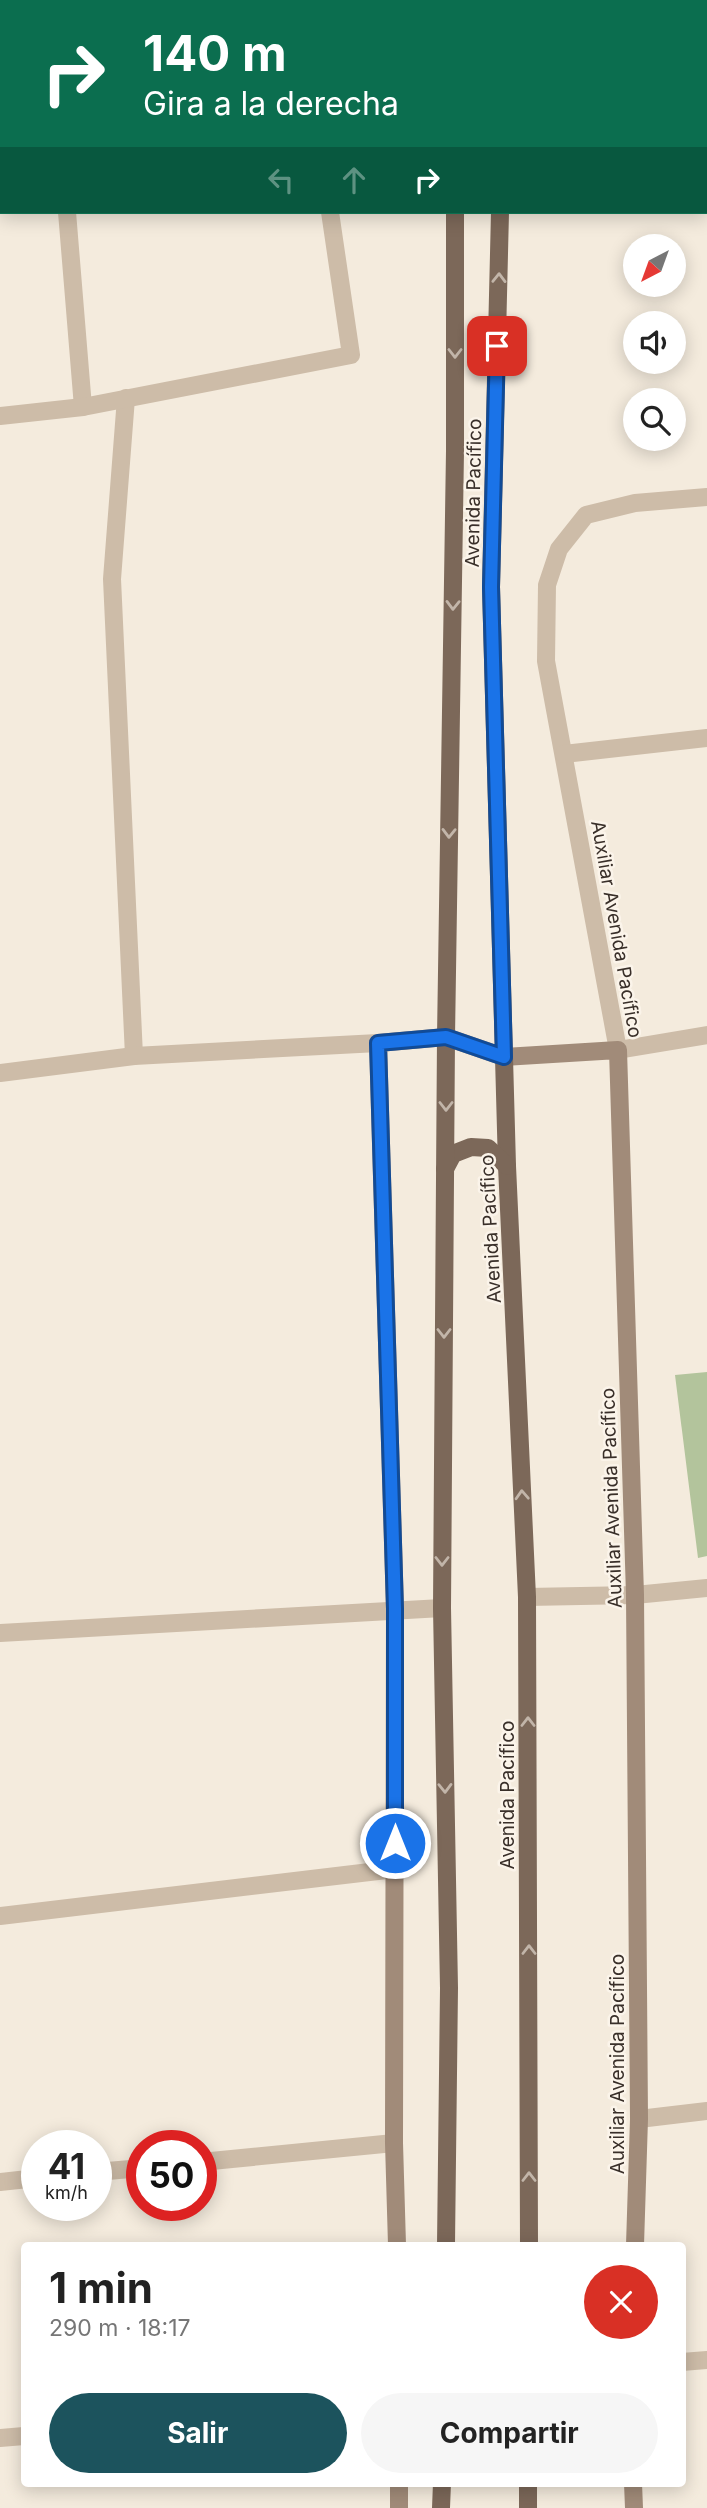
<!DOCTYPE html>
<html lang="es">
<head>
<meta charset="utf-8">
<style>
  body { margin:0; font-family:Inter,sans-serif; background:#f6f6f6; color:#222; height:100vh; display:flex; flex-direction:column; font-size:26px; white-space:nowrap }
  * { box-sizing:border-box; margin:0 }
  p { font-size:23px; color:#767676 }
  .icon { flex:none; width:38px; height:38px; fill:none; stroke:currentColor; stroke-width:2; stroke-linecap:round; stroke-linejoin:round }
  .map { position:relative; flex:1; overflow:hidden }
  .drawer { position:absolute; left:21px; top:2242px; width:665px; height:245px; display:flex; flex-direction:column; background:#fff; border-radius:7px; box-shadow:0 4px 18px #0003 }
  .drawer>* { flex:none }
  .hud { position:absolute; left:0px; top:0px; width:707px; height:214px; box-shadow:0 4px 18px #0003; background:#0b6e4f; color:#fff; overflow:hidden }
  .needle { width:46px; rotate:221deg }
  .fabs { position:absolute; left:623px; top:234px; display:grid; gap:14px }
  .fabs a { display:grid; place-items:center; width:63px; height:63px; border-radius:50%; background:#fff; box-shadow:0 4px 18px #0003; font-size:35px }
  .speed { position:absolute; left:21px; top:2130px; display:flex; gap:14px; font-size:35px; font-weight:700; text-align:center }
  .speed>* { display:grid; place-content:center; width:91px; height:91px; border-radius:50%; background:#fff; box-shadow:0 4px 18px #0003; line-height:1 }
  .speed small { font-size:18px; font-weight:400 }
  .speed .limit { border:10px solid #d22; background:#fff; color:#111 }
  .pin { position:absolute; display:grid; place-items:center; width:60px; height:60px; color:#fff; margin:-30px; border-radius:14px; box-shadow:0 4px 10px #0006 }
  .me { position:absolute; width:77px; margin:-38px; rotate:0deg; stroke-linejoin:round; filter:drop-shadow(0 0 5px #0008) }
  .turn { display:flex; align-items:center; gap:24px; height:147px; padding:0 28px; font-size:32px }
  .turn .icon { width:91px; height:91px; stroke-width:2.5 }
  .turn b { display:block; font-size:49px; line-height:60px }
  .lanes { display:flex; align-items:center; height:66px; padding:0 28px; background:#0003; justify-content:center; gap:35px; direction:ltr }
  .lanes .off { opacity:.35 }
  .round { display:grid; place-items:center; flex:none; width:74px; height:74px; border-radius:37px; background:#f6f6f6 }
  .head { display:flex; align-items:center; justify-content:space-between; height:119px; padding:0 28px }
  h1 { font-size:42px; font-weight:700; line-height:52px }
  .cta { display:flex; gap:14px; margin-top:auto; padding:14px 28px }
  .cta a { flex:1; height:80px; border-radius:42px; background:#1c535d; color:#fff; font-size:28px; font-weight:700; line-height:80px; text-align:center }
  .cta a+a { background:#f6f6f6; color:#222 }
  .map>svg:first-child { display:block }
  .green { fill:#b3c49c }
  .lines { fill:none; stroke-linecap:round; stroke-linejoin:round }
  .street { stroke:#cdbca8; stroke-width:18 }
  .secondary { stroke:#a18b79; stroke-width:18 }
  .primary { stroke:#7c6859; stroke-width:18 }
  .oneway { stroke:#c2b5a9 }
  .route-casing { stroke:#114b97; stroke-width:18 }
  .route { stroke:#1a73e8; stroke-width:12 }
  .labels { text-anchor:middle; stroke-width:5; stroke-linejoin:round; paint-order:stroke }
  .street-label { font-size:19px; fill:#392f29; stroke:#fbf4ea }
</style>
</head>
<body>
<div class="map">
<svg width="707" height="2508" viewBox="0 0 707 2508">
  <rect width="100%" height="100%" fill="#f4ebdd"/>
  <polygon class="green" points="707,1372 707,1556 698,1558 675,1375"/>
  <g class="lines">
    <g class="street">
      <polyline points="49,0 49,2"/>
      <polyline points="300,0 300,2"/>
      <polyline points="705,164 707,164"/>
      <polyline points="67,212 83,407"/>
      <polyline points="126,398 112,579 134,1056"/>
      <polyline points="0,416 83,407 351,355 330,212"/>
      <polyline points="707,497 635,503 586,515 559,549 547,585 546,661 618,1050 707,1035"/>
      <polyline points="564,754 707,738"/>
      <polyline points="0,1073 134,1056 378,1043"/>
      <polyline points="527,1597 635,1595 707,1588"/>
      <polyline points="0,1633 442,1608"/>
      <polyline points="0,1916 395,1869"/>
      <polyline points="639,2119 707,2111"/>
      <polyline points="201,2162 394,2143"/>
      <polyline points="96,2172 142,2168"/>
      <polyline points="0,2182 37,2178"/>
      <polyline points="682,2362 707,2360"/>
      <polyline points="0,2438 24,2436"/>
    </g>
    <g class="secondary">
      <polyline points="397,2245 394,2143 395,1609 378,1043 446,1037 504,1057 618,1050 635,1595 639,2119 635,2245"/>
      <polyline points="633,2483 634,2508"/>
      <polyline points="399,2508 399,2483"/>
    </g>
    <g class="primary">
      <polyline points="422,0 422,2"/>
      <polyline points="471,0 471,2"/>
      <polyline points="500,212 491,587 507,1166 527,1597 529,2245"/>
      <polyline points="445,1169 453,1154 471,1147 488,1148 507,1166"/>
      <polyline points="446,2245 449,1988 442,1608 446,1037 455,451 455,212"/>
      <polyline points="441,2508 442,2483"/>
      <polyline points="528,2508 528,2483"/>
    </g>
  </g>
  <defs><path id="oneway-chevron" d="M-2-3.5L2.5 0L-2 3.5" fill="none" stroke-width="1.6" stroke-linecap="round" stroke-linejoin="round" transform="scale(1.75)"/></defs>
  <g class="oneway">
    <use href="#oneway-chevron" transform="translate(499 278) rotate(-89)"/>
    <use href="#oneway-chevron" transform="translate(455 353) rotate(90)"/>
    <use href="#oneway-chevron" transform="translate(453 605) rotate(91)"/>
    <use href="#oneway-chevron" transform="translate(449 833) rotate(91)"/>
    <use href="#oneway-chevron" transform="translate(446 1106) rotate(90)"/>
    <use href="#oneway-chevron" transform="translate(444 1333) rotate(90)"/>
    <use href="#oneway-chevron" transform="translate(522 1495) rotate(-93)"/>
    <use href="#oneway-chevron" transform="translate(442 1561) rotate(90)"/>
    <use href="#oneway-chevron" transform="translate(528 1722) rotate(-90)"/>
    <use href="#oneway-chevron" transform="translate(445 1788) rotate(89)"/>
    <use href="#oneway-chevron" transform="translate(529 1950) rotate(-90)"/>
    <use href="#oneway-chevron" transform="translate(529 2177) rotate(-90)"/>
  </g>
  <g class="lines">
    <defs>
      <polyline id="route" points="395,1843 395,1609 378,1043 446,1037 504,1057 491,587 497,346"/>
    </defs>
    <use href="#route" class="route-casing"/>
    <use href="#route" class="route"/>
  </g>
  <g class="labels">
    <g class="street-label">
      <text transform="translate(473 493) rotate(-89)" y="7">Avenida Pacífico</text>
      <text transform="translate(617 929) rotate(80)" y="7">Auxiliar Avenida Pacífico</text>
      <text transform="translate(490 1229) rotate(-93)" y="7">Avenida Pacífico</text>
      <text transform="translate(611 1498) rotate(-92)" y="7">Auxiliar Avenida Pacífico</text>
      <text transform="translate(507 1795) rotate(-90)" y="7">Avenida Pacífico</text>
      <text transform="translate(617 2064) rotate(-90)" y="7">Auxiliar Avenida Pacífico</text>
    </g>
  </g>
</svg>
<div class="fabs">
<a><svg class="needle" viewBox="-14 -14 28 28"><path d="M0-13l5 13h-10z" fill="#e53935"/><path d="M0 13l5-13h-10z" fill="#767676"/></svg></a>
<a><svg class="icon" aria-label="sound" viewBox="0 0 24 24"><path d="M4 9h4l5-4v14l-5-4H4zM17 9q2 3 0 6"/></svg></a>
<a><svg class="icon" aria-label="search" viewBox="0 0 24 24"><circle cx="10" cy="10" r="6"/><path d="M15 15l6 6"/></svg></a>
</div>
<div class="speed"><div>41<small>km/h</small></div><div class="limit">50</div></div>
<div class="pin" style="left:497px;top:346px;background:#d93025"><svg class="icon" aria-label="arrive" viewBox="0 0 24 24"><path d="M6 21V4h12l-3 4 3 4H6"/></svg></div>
<svg class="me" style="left:395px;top:1843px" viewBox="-20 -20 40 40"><circle r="17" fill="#1a73e8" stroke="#fff" stroke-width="3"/><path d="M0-11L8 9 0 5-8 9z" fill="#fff"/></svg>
<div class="hud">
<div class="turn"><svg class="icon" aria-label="right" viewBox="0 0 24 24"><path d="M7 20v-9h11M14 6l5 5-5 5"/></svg><div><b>140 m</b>Gira a la derecha</div></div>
<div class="lanes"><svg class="icon off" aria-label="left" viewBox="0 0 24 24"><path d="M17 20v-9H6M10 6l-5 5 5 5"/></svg><svg class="icon off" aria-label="ahead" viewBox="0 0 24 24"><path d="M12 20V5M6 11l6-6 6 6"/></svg><svg class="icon" aria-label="right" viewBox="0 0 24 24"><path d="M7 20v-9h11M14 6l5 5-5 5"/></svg></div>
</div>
<section class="drawer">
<div class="head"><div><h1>1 min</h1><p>290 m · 18:17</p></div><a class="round" style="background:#d93025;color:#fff"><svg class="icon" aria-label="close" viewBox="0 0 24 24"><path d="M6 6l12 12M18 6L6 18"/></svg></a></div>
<div class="cta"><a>Salir</a><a>Compartir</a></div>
</section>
</div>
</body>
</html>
